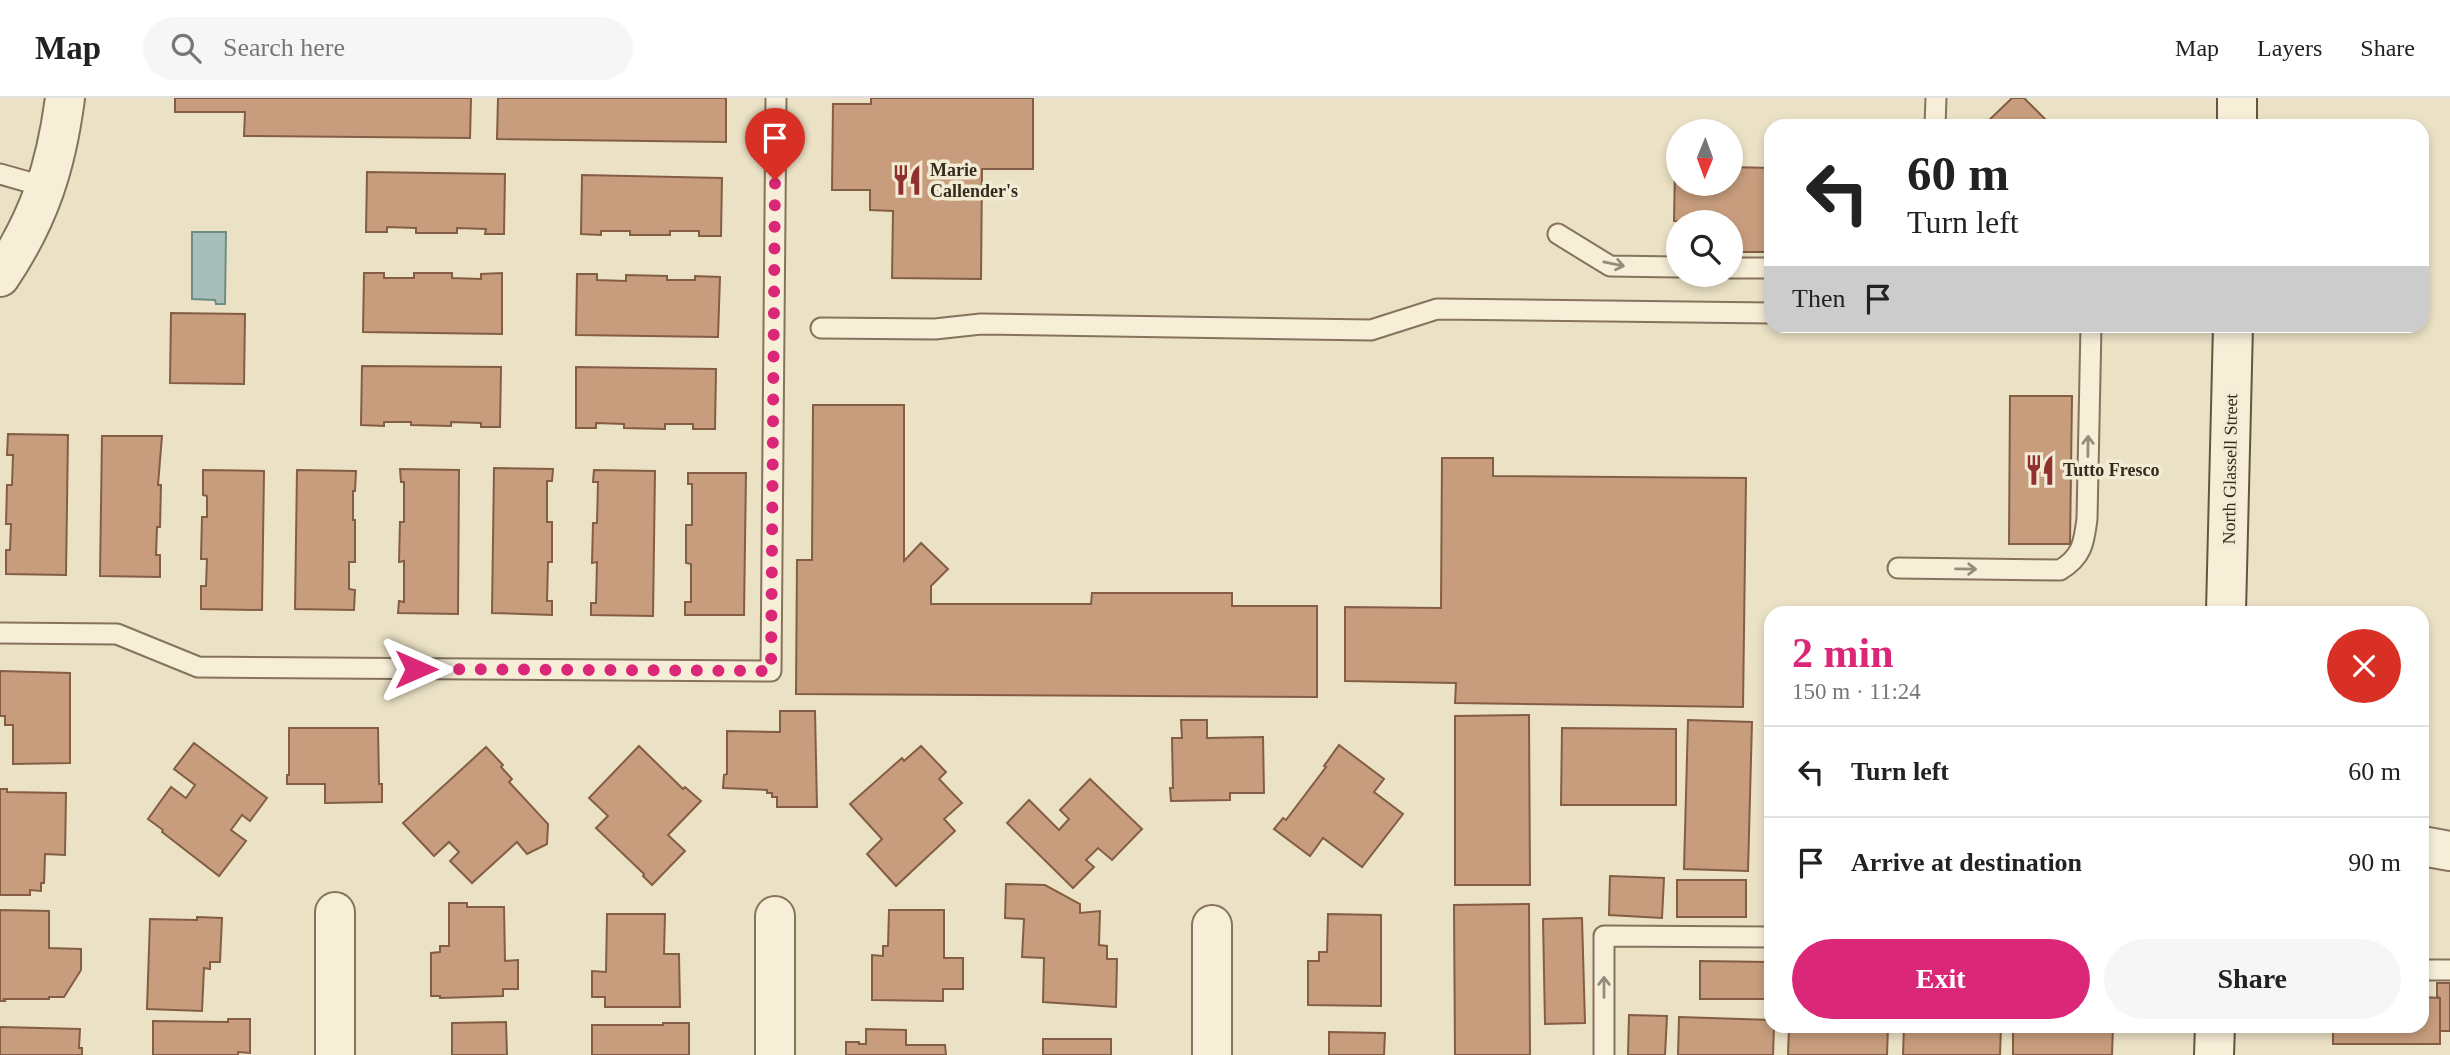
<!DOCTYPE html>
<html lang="en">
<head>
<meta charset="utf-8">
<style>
  body { margin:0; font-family:Georgia,serif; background:#f6f6f6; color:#222; height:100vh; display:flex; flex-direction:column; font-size:26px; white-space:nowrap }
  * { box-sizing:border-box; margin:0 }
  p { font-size:23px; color:#767676 }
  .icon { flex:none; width:38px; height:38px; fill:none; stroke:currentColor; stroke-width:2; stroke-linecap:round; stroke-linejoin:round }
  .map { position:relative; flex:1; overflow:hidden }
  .sheet { position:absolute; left:1764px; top:508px; width:665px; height:427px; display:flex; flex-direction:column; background:#fff; border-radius:21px; box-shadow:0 4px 10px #0003 }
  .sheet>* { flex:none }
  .hud { position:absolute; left:1764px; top:21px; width:665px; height:214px; border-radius:21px; box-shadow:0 4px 10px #0003; background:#fff; color:#222; overflow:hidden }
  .needle { width:46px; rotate:181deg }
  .tools { position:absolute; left:1666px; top:21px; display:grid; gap:14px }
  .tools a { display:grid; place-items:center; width:77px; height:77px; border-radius:50%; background:#fff; box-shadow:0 4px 10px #0003; font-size:35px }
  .pin { position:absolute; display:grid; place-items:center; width:60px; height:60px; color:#fff; margin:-72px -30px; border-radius:50% 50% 50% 0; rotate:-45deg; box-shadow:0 0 7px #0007 }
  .pin .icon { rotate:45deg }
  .me { position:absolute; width:77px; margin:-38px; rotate:90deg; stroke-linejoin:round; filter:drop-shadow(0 0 5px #0008) }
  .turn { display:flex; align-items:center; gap:24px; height:147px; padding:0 28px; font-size:32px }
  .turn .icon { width:91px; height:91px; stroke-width:2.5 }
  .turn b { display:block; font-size:49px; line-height:60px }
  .then { display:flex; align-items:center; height:66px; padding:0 28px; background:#0003; gap:14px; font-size:26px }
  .round { display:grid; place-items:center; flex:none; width:74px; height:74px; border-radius:37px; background:#f6f6f6 }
  .headline { display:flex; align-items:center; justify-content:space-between; height:119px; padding:0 28px }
  h1 { font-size:42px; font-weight:700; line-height:52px; color:#db2777 }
  .action { display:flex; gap:14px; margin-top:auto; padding:14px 28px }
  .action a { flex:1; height:80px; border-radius:42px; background:#db2777; color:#fff; font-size:28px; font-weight:700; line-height:80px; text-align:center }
  .action a+a { background:#f6f6f6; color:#222 }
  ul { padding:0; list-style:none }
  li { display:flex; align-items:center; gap:21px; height:91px; padding:0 28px; border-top:2px solid #e0e0e0 }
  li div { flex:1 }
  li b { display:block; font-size:26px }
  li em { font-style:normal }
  header { display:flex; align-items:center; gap:42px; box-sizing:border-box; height:98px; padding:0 35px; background:#fff; border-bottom:2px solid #e0e0e0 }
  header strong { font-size:33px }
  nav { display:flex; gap:38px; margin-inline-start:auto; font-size:24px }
  .search { width:490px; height:63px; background:#f6f6f6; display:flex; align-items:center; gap:18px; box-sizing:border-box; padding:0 24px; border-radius:38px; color:#767676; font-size:26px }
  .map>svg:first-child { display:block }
  .water { fill:#a7bfb8; stroke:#6e8d86; stroke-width:2 }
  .building { fill:#c79d7d; stroke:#835e44; stroke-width:2 }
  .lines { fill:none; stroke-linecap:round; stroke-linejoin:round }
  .service-casing { stroke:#85735c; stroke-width:23 }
  .minor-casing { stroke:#85735c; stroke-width:42 }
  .secondary-casing { stroke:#67543f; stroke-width:42 }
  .service { stroke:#f7eed8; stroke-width:19 }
  .minor { stroke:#f7eed8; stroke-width:38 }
  .secondary { stroke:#f7eed8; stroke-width:38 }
  .oneway { stroke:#968c7c }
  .route { stroke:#db2777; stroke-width:12; stroke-dasharray:0 21.6 }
  .labels { text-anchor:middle; stroke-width:7; stroke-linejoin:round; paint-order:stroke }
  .poi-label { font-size:18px; font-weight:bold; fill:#362b1f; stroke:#f3ebd4; text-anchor:start }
  .street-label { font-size:18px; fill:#362b1f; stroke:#f3ebd4 }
</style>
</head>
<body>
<header>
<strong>Map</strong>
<div class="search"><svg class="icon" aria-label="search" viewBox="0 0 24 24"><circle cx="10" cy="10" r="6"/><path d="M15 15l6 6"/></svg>Search here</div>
<nav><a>Map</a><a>Layers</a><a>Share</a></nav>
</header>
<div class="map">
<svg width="2450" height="957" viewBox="0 0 2450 957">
  <rect width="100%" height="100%" fill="#ebe1c5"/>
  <polygon class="water" points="192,134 226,134 225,206 216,206 215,202 192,201"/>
  <g class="building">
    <polygon points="175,0 471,0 470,40 244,38 245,14 175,14"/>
    <polygon points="498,0 726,0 726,44 497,41"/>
    <polygon points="871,0 1033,0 1033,71 982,71 981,181 892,180 893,113 870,112 870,92 832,92 833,6 871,6"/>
    <polygon points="2012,0 2024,0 2052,28 1983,28"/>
    <polygon points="1675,69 1678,69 1678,86 1731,86 1731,69 1771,70 1771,163 1767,163 1767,154 1731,154 1731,124 1674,123"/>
    <polygon points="367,74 505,76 504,136 485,136 486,131 457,130 457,135 416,135 416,130 387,129 387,134 366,134"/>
    <polygon points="582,77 722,80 721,138 699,138 699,133 670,133 670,137 630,137 630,133 601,133 601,137 581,136"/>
    <polygon points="364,175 384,175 384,180 414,180 414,175 452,175 452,180 481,181 481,176 502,175 502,236 363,234"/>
    <polygon points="577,176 597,176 597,182 626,183 626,177 667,178 667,182 695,182 695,178 720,179 718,239 576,237"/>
    <polygon points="171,215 245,216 244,286 170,285"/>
    <polygon points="362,268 501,269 500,329 481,329 481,325 451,324 451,328 411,327 411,324 384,324 384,328 361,327"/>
    <polygon points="576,269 716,271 715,331 693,331 693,326 665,326 665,331 624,330 624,326 596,325 596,330 576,330"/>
    <polygon points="2010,298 2072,298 2070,446 2009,446"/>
    <polygon points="813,307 904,307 904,463 921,445 948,471 931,488 931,506 1091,506 1092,495 1232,495 1232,508 1317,508 1317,599 796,596 797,462 812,462"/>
    <polygon points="8,336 68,337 66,477 6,476 6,452 10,452 11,426 6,426 7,387 12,387 13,357 7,357"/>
    <polygon points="102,338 162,338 158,387 161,387 160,429 157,429 156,457 160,457 160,479 100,478"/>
    <polygon points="1442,360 1493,360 1493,378 1746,380 1743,609 1455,605 1456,585 1345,583 1345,509 1441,510"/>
    <polygon points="494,370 553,371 552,383 547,383 547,424 552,424 552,464 548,464 547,503 552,503 552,517 492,515"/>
    <polygon points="400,371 459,372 458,516 398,515 399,503 404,504 404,463 399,464 400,424 404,424 404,384 401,384"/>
    <polygon points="203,372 264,373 262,512 201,511 201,488 206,488 207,461 201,461 202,419 207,419 207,398 203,397"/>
    <polygon points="297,372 356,373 355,393 353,393 353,422 355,422 355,464 349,464 349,491 355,492 354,512 295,511"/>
    <polygon points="594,372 655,373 653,518 591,517 591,505 596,505 597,464 592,465 593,425 597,425 598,384 593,384"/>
    <polygon points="688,375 746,375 744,517 685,517 685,504 691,504 691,466 686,465 686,427 692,427 692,386 688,386"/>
    <polygon points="0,573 70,575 70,665 13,666 13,627 5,627 5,618 0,618"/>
    <polygon points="780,613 815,613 817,709 777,709 777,699 772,699 772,695 767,695 767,692 723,690 724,677 727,676 727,633 780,634"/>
    <polygon points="1529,617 1530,787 1455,787 1455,618"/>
    <polygon points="1181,622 1207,622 1207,640 1263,639 1264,695 1230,695 1230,702 1171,703 1170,690 1173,690 1172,640 1182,640"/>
    <polygon points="1688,622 1752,624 1748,773 1684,771"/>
    <polygon points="289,630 378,630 379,686 382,686 382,704 325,705 325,686 287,686 287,677 289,677"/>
    <polygon points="1562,630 1676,631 1676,707 1561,707"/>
    <polygon points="194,645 267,700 250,723 242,717 231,732 246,743 219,778 162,734 163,732 148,721 171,689 186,700 195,687 174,671"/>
    <polygon points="1339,647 1384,681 1374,694 1403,716 1362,769 1323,740 1310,758 1274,731 1283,720 1286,722 1326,669 1324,668"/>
    <polygon points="639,648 683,691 685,689 701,703 668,737 685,753 652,787 643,778 644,776 596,730 608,718 589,700"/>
    <polygon points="921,648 946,674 939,681 962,705 944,721 955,733 896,788 867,756 882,741 850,706 902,660 904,663"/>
    <polygon points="486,649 503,667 501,669 512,681 509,684 548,726 547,746 527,756 517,744 472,785 450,763 459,754 449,744 434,758 403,725"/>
    <polygon points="1090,681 1142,731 1112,762 1098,750 1086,762 1094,769 1073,790 1007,725 1029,702 1059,732 1069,721 1060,712"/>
    <polygon points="0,691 7,691 7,694 66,695 65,757 45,756 44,785 41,785 41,793 30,792 30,797 0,797"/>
    <polygon points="1610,778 1664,780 1662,820 1609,817"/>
    <rect x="1677" y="782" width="69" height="37"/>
    <polygon points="1006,786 1045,787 1080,806 1080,815 1100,813 1099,847 1107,848 1107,861 1117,861 1116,909 1043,904 1044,860 1022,859 1024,821 1005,820"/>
    <polygon points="449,805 467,805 467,809 504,809 505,863 518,862 518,891 503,891 503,898 440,900 440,898 431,898 431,855 440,854 440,848 449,848"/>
    <polygon points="1529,806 1530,957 1455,957 1454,807"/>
    <polygon points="0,812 49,813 49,850 81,851 81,872 64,899 49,899 49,901 4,901 5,903 0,903"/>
    <polygon points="889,812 944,812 944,860 963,860 963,891 943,891 943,903 872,902 872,857 883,858 883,848 888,848"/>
    <polygon points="607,816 665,816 664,856 679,856 680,909 605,909 605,899 592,899 592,873 606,874"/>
    <polygon points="1328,816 1381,817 1381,908 1308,907 1308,863 1319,863 1319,854 1327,854"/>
    <polygon points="197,819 222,820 220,864 210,864 210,871 204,870 202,913 147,911 150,821 197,822"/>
    <polygon points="1582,820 1585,925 1545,926 1543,821"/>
    <polygon points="1700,863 1769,864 1769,901 1700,901"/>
    <polygon points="2437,885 2450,885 2450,933 2440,933 2440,900 2437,899"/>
    <polygon points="2422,899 2440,900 2440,946 2333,946 2333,928 2422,928"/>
    <polygon points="1629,917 1667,918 1665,957 1628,957"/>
    <polygon points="1679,919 1771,922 1771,928 1774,928 1773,957 1678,957"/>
    <polygon points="228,921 250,921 250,955 238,954 238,957 153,957 153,923 228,924"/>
    <polygon points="506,924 507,957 452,957 452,925"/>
    <polygon points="663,925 689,925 689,957 592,957 592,927 663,927"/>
    <polygon points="1789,928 1888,928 1887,957 1788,957"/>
    <polygon points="1904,928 2001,928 2000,957 1903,957"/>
    <polygon points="2013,928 2113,928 2112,957 2013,957"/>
    <polygon points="0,929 80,931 79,950 82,950 82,957 0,957"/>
    <polygon points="866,931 906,932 906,947 945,947 946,957 846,957 846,944 859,944 859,946 866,946"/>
    <polygon points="1329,934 1385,935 1384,957 1329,957"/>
    <rect x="1043" y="941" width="68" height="16"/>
  </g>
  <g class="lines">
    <defs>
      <g id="service">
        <polyline points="1935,28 1936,0"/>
        <polyline points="0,76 46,89"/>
        <polyline points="1558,136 1610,168 1678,169"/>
        <polyline points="1731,170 1771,170"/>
        <polyline points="821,230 935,231 981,226 1371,232 1437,211 1771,215"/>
        <path d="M 1898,470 L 2060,472 C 2082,459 2084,445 2087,421 L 2091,228"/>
        <polyline points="0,535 117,536 198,569 771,573 776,0"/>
        <polyline points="2422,872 2450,872"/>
        <polyline points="1604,957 1604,838 1771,839"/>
      </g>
      <g id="minor">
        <path d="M 0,179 C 39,121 56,69 65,0"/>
        <polyline points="2422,748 2450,753"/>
        <polyline points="335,957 335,814"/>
        <polyline points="775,957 775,818"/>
        <polyline points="1212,957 1212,827"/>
      </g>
      <g id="secondary">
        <polyline points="2237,28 2237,0"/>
        <polyline points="2226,514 2233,228"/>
        <polyline points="2214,957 2215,928"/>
      </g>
    </defs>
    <use href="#service" class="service-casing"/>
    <use href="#minor" class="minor-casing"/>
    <use href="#secondary" class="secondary-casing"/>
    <use href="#service" class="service"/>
    <use href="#minor" class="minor"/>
    <use href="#secondary" class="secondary"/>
  </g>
  <defs><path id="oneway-shaft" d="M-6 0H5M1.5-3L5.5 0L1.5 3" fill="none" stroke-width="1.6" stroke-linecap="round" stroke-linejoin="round" transform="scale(1.75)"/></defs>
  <g class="oneway">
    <use href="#oneway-shaft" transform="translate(1614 166) rotate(12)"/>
    <use href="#oneway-shaft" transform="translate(2088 348) rotate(-89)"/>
    <use href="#oneway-shaft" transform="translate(1966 471) rotate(1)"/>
    <use href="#oneway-shaft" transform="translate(1604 889) rotate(-90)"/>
  </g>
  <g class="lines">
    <polyline class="route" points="416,571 771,573 775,82"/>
  </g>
  <defs>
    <symbol id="restaurant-bare" viewBox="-9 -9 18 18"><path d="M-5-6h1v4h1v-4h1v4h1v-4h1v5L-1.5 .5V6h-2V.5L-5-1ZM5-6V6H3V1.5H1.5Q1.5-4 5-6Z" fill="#903130" stroke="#f3ebd4" stroke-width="2.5" paint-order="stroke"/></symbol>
  </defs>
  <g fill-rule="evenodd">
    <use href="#restaurant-bare" x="885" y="60" width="44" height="44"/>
    <use href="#restaurant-bare" x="2018" y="350" width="44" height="44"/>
  </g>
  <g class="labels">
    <g class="poi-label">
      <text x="930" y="78">Marie<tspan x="930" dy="21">Callender's</tspan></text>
      <text x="2063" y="378">Tutto Fresco</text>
    </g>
    <g class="street-label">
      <text transform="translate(2230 371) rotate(-89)" y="6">North Glassell Street</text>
    </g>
  </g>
</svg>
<div class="tools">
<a><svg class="needle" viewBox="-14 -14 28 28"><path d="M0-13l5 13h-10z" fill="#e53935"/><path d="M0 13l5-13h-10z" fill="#767676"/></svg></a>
<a><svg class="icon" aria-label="search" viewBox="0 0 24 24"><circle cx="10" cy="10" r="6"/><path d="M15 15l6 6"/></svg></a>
</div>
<div class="pin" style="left:775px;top:82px;background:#d93025"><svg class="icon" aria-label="arrive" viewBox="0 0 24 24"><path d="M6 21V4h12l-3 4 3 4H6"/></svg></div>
<svg class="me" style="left:416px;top:571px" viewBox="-20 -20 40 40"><path d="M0-17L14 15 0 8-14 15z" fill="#db2777" stroke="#fff" stroke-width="4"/></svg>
<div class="hud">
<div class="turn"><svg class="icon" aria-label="left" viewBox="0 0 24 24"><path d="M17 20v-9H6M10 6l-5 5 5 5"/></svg><div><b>60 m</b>Turn left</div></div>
<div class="then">Then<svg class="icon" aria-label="arrive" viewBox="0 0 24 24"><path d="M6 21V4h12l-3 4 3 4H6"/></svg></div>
</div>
<section class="sheet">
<div class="headline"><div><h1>2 min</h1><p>150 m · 11:24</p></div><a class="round" style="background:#d93025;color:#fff"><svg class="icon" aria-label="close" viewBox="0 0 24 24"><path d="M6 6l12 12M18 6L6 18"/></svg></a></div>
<ul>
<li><svg class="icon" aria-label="left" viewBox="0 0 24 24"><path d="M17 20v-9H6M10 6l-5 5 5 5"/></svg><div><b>Turn left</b></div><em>60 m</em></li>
<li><svg class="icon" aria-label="arrive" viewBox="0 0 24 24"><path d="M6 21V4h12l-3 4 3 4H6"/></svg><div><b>Arrive at destination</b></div><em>90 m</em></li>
</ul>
<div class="action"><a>Exit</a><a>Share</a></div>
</section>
</div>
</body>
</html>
